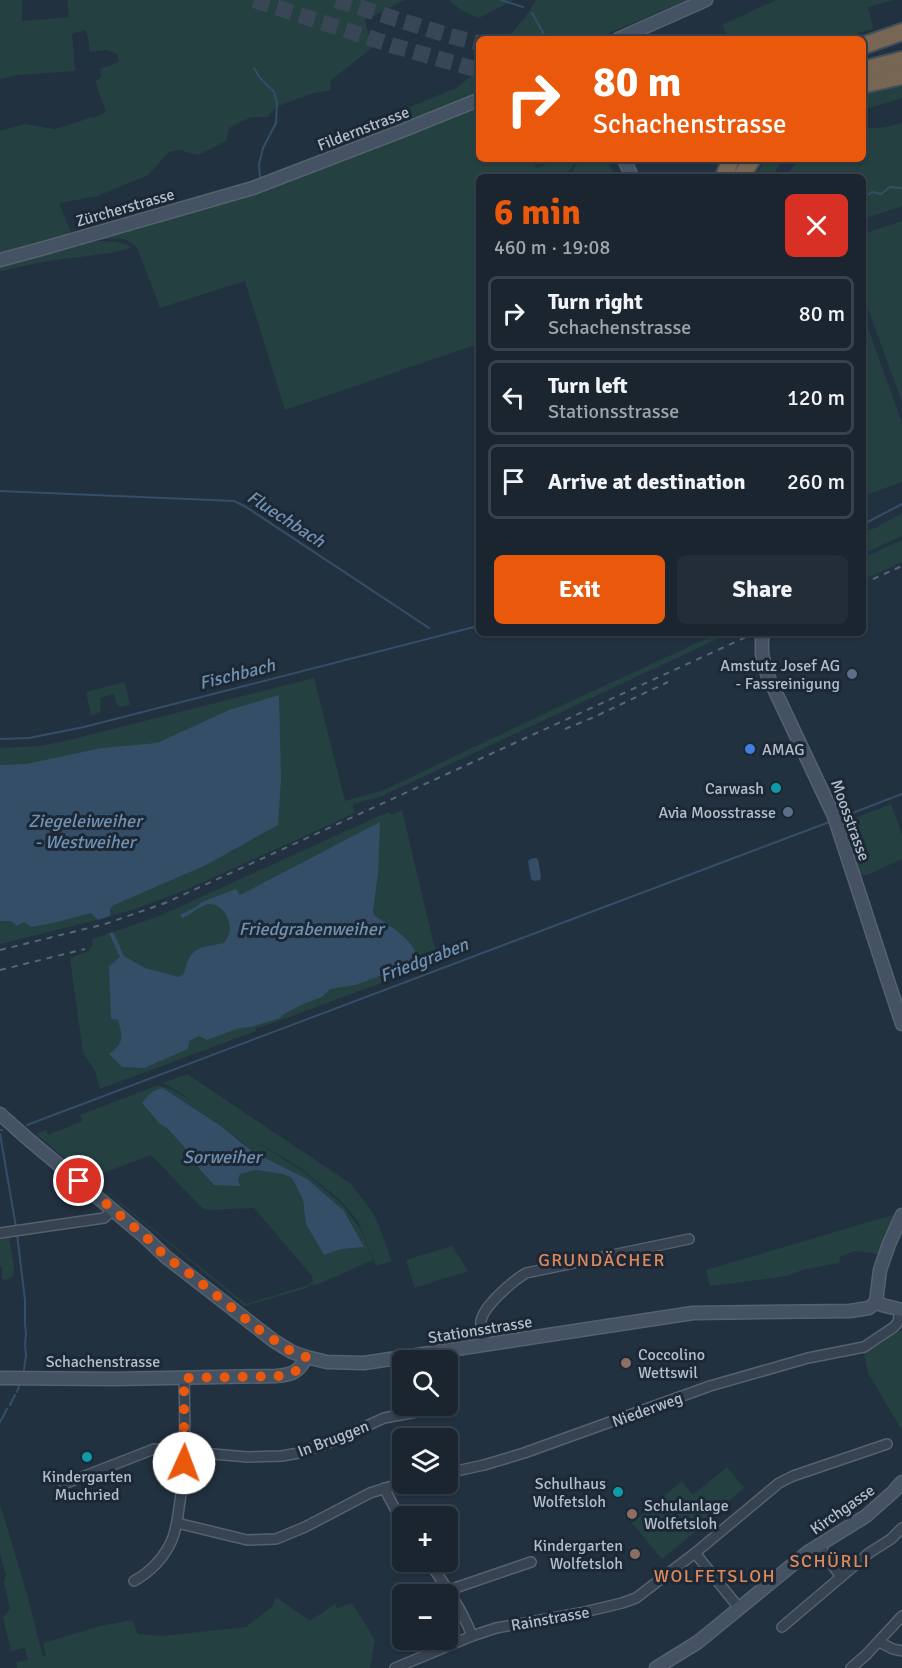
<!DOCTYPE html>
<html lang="en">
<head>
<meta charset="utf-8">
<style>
  body { margin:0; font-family:Signika,sans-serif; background:#232d38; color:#f1f3f6; height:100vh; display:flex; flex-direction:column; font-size:22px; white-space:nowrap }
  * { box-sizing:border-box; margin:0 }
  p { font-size:20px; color:#9fa5ab }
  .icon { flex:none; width:33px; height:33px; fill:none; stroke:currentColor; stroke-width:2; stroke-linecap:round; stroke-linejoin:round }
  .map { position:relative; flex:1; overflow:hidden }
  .sheet { position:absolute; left:476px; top:174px; width:390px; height:462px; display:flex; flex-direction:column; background:#1a2530; border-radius:9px; box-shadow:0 2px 4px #0004,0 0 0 2px #38424c }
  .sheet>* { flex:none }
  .guide { position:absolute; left:476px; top:36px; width:390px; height:126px; border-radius:9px; box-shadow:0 2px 4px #0004,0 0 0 2px #38424c; background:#ea580c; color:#fff; overflow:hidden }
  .tools { position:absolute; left:392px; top:1350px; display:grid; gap:12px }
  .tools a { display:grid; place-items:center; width:66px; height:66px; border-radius:9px; background:#1a2530; box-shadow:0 2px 4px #0004,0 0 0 2px #38424c; font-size:30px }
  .pin { position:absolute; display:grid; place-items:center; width:51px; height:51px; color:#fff; margin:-26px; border:3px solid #fff; border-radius:50%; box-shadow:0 2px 6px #0007 }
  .me { position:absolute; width:66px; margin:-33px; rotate:2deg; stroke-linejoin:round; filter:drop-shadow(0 0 4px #0008) }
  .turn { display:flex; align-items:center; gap:21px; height:126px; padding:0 18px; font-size:27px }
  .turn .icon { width:78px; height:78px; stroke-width:2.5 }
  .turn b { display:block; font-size:42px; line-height:51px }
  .round { display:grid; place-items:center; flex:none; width:63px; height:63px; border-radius:9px; background:#232d38 }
  .headline { display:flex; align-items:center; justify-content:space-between; height:102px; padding:0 18px }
  h1 { font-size:36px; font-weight:700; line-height:45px; color:#ea580c }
  .primary-button { display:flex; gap:12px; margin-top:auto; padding:12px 18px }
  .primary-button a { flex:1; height:69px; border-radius:9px; background:#ea580c; color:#fff; font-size:24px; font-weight:700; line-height:69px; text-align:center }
  .primary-button a+a { background:#232d38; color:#f1f3f6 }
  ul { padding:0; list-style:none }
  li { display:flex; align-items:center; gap:18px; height:75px; margin:0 12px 9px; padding:0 6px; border:3px solid #38424c; border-radius:9px }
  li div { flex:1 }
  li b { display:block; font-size:22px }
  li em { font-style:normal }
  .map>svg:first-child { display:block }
  .green { fill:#244041; fill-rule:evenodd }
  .water { fill:#354e68 }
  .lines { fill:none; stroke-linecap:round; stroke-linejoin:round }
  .stream { stroke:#354e68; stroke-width:2 }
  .highway-tunnel { stroke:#384655; stroke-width:16; stroke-dasharray:16 8; stroke-linecap:butt }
  .street-casing { stroke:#55616e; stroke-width:12 }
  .secondary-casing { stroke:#55616e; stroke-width:15 }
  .highway-casing { stroke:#424e5b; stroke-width:20 }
  .street { stroke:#374350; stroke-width:9 }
  .secondary { stroke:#445263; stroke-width:12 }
  .highway { stroke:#766653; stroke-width:16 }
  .rail { stroke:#586777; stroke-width:2; stroke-dasharray:6 6; stroke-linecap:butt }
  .route { stroke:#ea580c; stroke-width:10; stroke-dasharray:0 18 }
  .service-dot { fill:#5c6f8a; stroke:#1c2835; stroke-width:2 }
  .shop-dot { fill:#3f7fe0; stroke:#1c2835; stroke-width:2 }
  .culture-dot { fill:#0f9aa8; stroke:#1c2835; stroke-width:2 }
  .education-dot { fill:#8d6e63; stroke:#1c2835; stroke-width:2 }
  .labels { text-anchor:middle; stroke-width:6; stroke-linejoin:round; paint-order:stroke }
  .street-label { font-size:16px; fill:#b3becb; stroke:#1c2835 }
  .poi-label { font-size:16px; fill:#b3becb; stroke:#1c2835; text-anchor:end }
  .water-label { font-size:18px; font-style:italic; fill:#7091b0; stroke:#1c2835 }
  .neighbourhood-label { font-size:18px; letter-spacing:1.5px; fill:#dd895c; stroke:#1c2835 }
</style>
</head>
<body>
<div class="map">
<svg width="902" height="1668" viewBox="0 0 902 1668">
  <rect width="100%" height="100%" fill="#223140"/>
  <g class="green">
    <polygon points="0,0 22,0 22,21 69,17 67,0 405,0 365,20 372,48 330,81 331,90 310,94 276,107 268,117 251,117 229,128 226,141 198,155 180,150 169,152 148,175 98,196 59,203 72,235 0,254 0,131 24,124 55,129 78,122 88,118 97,117 106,112 95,81 101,77 100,69 119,62 117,54 106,50 90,52 88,37 85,30 72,34 75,71 18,75 0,79"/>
    <polygon points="449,0 514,0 479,18 462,11"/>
    <polygon points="536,0 688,0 595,39 507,39 526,16"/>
    <polygon points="776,0 895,0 868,7 873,29 833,39 729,39 722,25"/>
    <polygon points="478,71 478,92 402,124 397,121 400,112 405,109 456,88"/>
    <polygon points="902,85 902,98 863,110 863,95"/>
    <path d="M 478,103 L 478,159 L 533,159 L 536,168 L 560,159 L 576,161 L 570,170 L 559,177 L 478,177 L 478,344 L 285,410 L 245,281 L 160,308 L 138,250 C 126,231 110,242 93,239 Z"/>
    <polygon points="902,123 902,206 863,219 862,177 785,177 799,159 862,159 863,129 886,127"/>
    <polygon points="581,159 606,159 616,177 574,177 573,169"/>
    <polygon points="766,159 783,159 772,177 754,177"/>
    <polygon points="902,221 902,402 863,295 863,234"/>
    <path d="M 84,242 C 98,242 121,238 132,248 C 107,255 82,256 56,260 C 37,262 19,268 0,271 L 0,264 Z"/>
    <polygon points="863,314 902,423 902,482 863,496"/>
    <polygon points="902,513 902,536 863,554 863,532 875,528"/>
    <polygon points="902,540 902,562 863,580 863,558"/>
    <polygon points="719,633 730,633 380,797 353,804 355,813 188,889 132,910 110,916 110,913 95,917 97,920 0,944 0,748 39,746 61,742 314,678 345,801 384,790 554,709"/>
    <polygon points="125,682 130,705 120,707 116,703 114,694 100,698 101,706 100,712 91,715 86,692"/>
    <polygon points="891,804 902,835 902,859 867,875 861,875 845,822"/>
    <polygon points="402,810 438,962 262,1027 256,1028 256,1031 100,1089 95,1071 83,1053 70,958 90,951 90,947 93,946 92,939 109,933 110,936 114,934 113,932 159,916 379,816 390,812 391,815"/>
    <path d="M 187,1074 L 351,1184 L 370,1209 L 377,1221 L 392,1261 L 376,1266 L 358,1221 L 339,1199 L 299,1167 L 247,1136 L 304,1172 L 342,1204 L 361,1230 L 373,1260 L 319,1284 L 310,1285 L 307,1288 L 245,1306 L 37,1135 L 38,1133 L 46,1130 L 48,1135 L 82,1121 L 80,1115 L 158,1085 L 171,1089 L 195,1103 L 174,1089 L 163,1083 ZM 163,1088 L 221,1126 L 245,1144 L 253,1152 L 307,1179 L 306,1224 L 303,1200 L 292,1178 L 283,1174 L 256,1170 L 240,1174 L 238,1180 L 192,1160 L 184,1147 L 168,1129 L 160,1124 ZM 151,1155 L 204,1210 L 254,1208 L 312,1276 L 313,1282 L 308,1285 L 246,1304 L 100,1186 L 97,1182 L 98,1175 Z"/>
    <polygon points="896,1214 878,1254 855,1251 841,1256 839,1263 802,1270 790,1275 775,1278 710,1286 706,1270"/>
    <polygon points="9,1237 14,1266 13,1277 5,1280 2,1279 2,1267 0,1267 0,1239"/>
    <polygon points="452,1246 468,1271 415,1288 406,1260"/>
    <polygon points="902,1330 902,1430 868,1373 864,1353"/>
    <polygon points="727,1467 744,1488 710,1516 711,1519 662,1559 632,1523 682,1481 693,1495"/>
    <polygon points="0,1504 27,1594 43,1657 46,1656 43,1643 100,1626 132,1620 138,1634 162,1636 246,1627 272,1607 276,1597 310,1621 335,1604 337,1608 352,1603 375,1640 370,1668 17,1668 17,1662 28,1660 25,1648 11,1651 3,1617 10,1609 4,1582 6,1575 0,1553"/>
  </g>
  <g class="water">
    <polygon points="279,695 281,779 278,825 206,865 114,905 110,909 110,916 98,920 91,913 53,923 31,927 24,922 17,926 11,921 0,921 0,765 26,764 102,748 157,743 229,710"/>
    <path d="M 380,822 L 378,874 L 373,911 L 374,915 C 391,927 411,937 418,958 L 416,963 L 355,985 L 330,989 L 322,997 L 301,1005 L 284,1014 L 280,1018 L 251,1027 L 239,1028 L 207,1040 L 199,1036 L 189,1041 L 188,1049 L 144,1068 L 122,1067 L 109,1054 C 124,1043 123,1037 118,1020 L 111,1019 L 109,966 L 120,957 L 109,933 L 113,932 L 124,956 L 145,968 L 179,977 L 184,973 C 192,945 198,949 224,943 C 226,940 230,934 230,930 C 231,916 217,898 203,906 C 196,909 190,915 182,918 L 180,915 L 196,907 L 202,902 L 236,889 L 240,895 Z"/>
    <polygon points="536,858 538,859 541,877 540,880 534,881 531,879 528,861 530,859"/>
    <path d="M 163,1088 L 221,1126 L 253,1152 L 307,1179 L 344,1211 L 364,1247 L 341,1249 L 324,1255 L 306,1224 L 303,1200 L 292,1178 L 283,1174 L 256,1170 L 240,1174 L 238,1180 L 240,1186 L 214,1185 L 192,1160 L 184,1147 L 168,1129 L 160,1124 L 142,1103 C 148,1095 153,1090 163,1088 Z"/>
  </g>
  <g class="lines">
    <g class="stream">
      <polyline points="501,0 523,7"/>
      <polyline points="532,13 545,36 550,39"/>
      <polyline points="254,68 260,78 274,92 277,103 276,123 263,148 259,164 260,177"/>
      <polyline points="862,199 872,192 881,194 890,187 902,188"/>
      <polyline points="0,491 234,501 246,507 429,628"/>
      <polyline points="862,525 902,504"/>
      <polyline points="0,739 29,738 84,727 478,626"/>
      <polyline points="842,817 902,794"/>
      <polyline points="27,1125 832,821"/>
      <polyline points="0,1130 2,1130"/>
      <polyline points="0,1134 16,1227"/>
      <polyline points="17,1234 25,1300 25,1324 26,1334 25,1344 26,1355 24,1370"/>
      <polyline points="17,1392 20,1383"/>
      <polyline points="10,1405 15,1395"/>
      <polyline points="0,1422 7,1409"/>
    </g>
    <g class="highway-tunnel">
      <polyline points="254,0 391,45 478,70"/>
      <polyline points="336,0 450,36 478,43"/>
    </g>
    <defs>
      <g id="street">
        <polyline points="0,1233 104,1218 113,1210"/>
        <path d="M 484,1344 C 483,1337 480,1328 481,1321 C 484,1305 513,1281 526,1273 L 689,1239"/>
        <polyline points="447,1473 484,1465 524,1453 710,1386 808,1358 864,1347 894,1327 898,1322 900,1310"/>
        <polyline points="64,1484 154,1449 248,1457 282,1456 299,1453 334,1441 384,1418 444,1407"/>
        <polyline points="384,1488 402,1522"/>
        <polyline points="177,1523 247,1540 276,1539 305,1527 370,1493 402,1483"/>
        <polyline points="695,1553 739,1608"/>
        <path d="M 429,1562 C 445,1585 462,1609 472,1636"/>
        <polyline points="841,1577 869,1553 891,1539 902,1528"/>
        <path d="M 134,1581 C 150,1572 163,1559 171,1542 C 177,1529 178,1515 180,1501 C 186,1460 185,1419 184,1378"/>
        <polyline points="449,1590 531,1562"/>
        <polyline points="782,1627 841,1577 819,1546"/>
        <polyline points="879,1642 893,1649 902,1651"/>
        <polyline points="395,1668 472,1636 496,1628 580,1613 622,1603 636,1598 695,1553 779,1483 793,1476 887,1444"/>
        <polyline points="851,1668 866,1655 902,1616"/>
      </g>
      <g id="secondary">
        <polyline points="618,39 706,0"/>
        <polyline points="624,159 632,177"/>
        <polyline points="0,260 41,249 253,188 404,130 478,100"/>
        <polyline points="762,633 762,654 767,674 834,816 902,1024"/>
        <polyline points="0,1114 28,1139 145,1237 166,1257 274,1341 292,1352 306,1357 327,1362 364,1363 693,1313 850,1311 869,1308 876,1302"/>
        <polyline points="876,1302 880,1270 889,1244 902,1215"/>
        <polyline points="876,1302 882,1305 902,1310"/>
        <path d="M 0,1378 L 114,1379 L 276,1376 C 291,1375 300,1372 306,1357"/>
        <polyline points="656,1668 698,1642 808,1552 866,1516 893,1492 902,1482"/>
      </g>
      <g id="highway">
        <polyline points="862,46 902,32"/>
        <polyline points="862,70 902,60"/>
        <polyline points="862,85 902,76"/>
        <polyline points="724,177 731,159"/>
        <polyline points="741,177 752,159"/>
      </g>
    </defs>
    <use href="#street" class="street-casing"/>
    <use href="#secondary" class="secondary-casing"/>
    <use href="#highway" class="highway-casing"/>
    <use href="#street" class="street"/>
    <use href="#secondary" class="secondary"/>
    <use href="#highway" class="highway"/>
    <g class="rail">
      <polyline points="862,584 902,566"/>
      <polyline points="565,729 592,718 668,682"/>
      <polyline points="0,950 105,924 165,903 755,633"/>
      <polyline points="0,970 85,949"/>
    </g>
  </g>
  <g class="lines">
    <path class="route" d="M 79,1181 L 146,1237 L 166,1257 L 190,1274 L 258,1329 L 292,1352 L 306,1357 C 301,1369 295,1373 283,1376 L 184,1378 L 184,1463"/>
  </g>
  <g class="service-dot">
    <circle cx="852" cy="674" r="6"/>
    <circle cx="788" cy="812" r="6"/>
  </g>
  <circle class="shop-dot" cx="750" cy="749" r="6"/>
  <g class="culture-dot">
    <circle cx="776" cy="788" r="6"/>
    <circle cx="87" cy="1457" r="6"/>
    <circle cx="618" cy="1492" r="6"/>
  </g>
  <g class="education-dot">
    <circle cx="626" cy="1363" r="6"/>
    <circle cx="632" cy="1514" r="6"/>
    <circle cx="635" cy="1554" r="6"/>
  </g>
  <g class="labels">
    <g class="street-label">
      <text transform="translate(363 128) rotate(-21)" y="6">Fildernstrasse</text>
      <text transform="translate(125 207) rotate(-16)" y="6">Zürcherstrasse</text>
      <text transform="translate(851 820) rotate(70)" y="6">Moosstrasse</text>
      <text transform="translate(480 1329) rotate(-9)" y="6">Stationsstrasse</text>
      <text x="103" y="1367">Schachenstrasse</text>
      <text transform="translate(647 1409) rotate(-20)" y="6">Niederweg</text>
      <text transform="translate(333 1438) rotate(-21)" y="6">In Bruggen</text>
      <text transform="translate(842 1509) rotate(-35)" y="6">Kirchgasse</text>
      <text transform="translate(550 1618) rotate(-10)" y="6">Rainstrasse</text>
    </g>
    <g class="poi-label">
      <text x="840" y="671">Amstutz Josef AG<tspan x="840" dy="18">- Fassreinigung</tspan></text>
      <text x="762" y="755" text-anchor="start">AMAG</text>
      <text x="764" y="794">Carwash</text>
      <text x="776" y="818">Avia Moosstrasse</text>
      <text x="638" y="1360" text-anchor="start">Coccolino<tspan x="638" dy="18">Wettswil</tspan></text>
      <text x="87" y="1482" text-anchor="middle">Kindergarten<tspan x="87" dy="18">Muchried</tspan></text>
      <text x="606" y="1489">Schulhaus<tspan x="606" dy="18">Wolfetsloh</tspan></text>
      <text x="644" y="1511" text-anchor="start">Schulanlage<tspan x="644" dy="18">Wolfetsloh</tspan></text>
      <text x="623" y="1551">Kindergarten<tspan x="623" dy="18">Wolfetsloh</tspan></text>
    </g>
    <g class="water-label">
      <text transform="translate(286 519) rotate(33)" y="6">Fluechbach</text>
      <text transform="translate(237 674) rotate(-14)" y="6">Fischbach</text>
      <text x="85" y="827">Ziegeleiweiher<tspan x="85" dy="21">- Westweiher</tspan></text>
      <text x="311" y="935">Friedgrabenweiher</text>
      <text transform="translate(424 960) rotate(-21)" y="6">Friedgraben</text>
      <text x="222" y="1163">Sorweiher</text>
    </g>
    <g class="neighbourhood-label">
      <text x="602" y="1266">GRUNDÄCHER</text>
      <text x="830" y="1567">SCHÜRLI</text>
      <text x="715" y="1582">WOLFETSLOH</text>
    </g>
  </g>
</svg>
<div class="tools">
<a><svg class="icon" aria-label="search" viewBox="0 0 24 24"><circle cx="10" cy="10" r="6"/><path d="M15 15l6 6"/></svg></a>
<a><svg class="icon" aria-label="layers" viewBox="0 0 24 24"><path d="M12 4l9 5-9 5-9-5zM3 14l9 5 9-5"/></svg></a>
<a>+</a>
<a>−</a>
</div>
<div class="pin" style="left:79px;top:1181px;background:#d93025"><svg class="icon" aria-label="arrive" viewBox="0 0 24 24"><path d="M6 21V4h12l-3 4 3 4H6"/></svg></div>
<svg class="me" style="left:184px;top:1463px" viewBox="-20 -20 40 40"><circle r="19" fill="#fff"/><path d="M0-13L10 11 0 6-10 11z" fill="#ea580c"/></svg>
<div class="guide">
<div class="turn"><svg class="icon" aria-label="right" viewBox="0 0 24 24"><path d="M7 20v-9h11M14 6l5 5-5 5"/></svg><div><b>80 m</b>Schachenstrasse</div></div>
</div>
<section class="sheet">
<div class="headline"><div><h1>6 min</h1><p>460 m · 19:08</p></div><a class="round" style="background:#d93025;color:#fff"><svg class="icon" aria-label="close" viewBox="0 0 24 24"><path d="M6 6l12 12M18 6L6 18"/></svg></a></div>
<ul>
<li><svg class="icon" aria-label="right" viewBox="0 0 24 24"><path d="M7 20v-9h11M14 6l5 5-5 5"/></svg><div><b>Turn right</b><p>Schachenstrasse</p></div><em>80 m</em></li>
<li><svg class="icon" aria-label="left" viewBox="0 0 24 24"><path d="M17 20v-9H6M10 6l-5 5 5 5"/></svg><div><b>Turn left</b><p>Stationsstrasse</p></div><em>120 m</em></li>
<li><svg class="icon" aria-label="arrive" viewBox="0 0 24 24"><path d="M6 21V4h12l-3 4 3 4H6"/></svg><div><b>Arrive at destination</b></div><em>260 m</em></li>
</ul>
<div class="primary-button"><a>Exit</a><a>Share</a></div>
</section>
</div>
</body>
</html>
